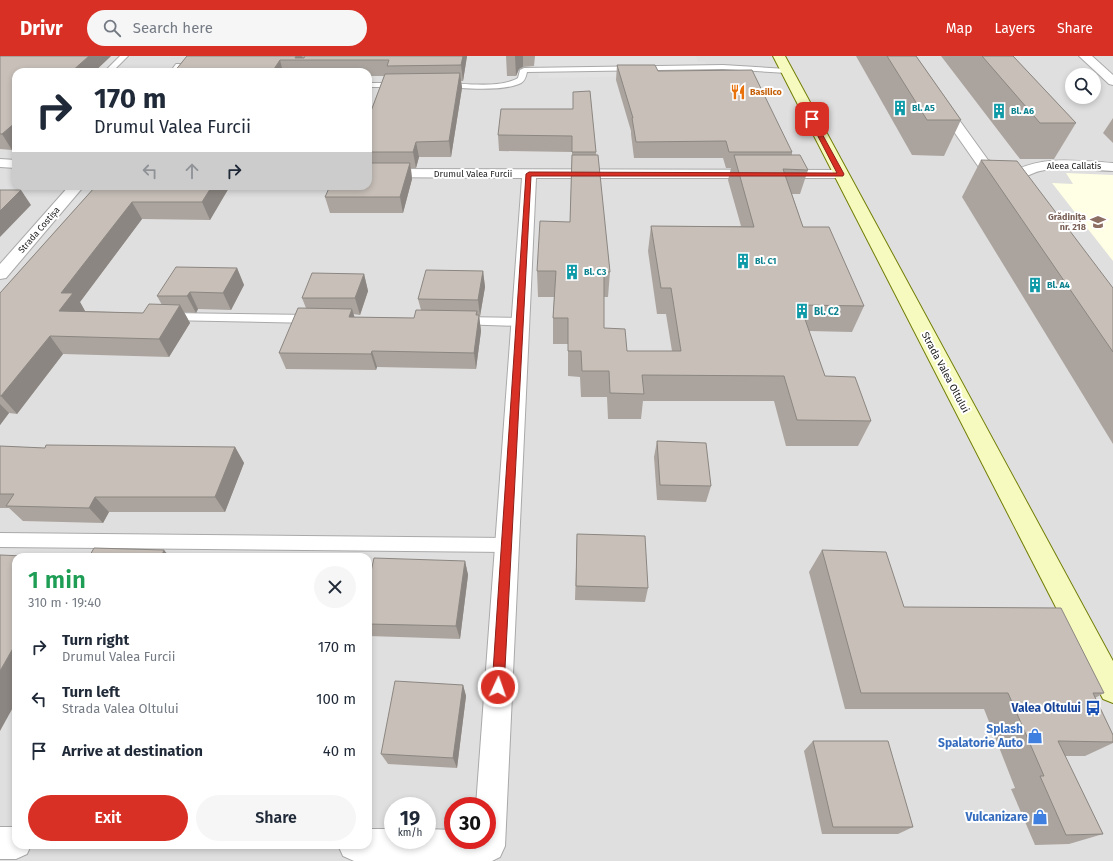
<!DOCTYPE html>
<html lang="en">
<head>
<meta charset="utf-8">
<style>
  body { margin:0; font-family:"Fira Sans",sans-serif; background:#f6f6f7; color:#1f2937; height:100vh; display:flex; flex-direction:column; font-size:15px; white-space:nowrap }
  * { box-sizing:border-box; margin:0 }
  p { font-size:13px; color:#747a83 }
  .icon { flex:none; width:22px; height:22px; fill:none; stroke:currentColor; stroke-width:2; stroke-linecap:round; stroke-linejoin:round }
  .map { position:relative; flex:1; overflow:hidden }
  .panel { position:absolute; left:12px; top:497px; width:360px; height:296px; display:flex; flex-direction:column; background:#fff; border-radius:12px; box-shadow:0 2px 6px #0003 }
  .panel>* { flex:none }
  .top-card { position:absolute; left:12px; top:12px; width:360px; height:122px; border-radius:12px; box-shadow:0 2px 6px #0003; background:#fff; color:#1f2937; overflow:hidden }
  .fabs { position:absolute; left:1065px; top:12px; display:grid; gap:8px }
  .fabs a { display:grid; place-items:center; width:36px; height:36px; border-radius:50%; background:#fff; box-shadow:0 2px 6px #0003; font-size:20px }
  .speed { position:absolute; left:384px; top:741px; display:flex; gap:8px; font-size:20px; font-weight:700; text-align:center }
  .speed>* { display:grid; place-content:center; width:52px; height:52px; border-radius:50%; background:#fff; box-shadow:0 2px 6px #0003; line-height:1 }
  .speed small { font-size:10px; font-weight:400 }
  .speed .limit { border:6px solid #d22; background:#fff; color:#111 }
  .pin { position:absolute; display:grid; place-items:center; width:34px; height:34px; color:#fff; margin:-17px; border-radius:8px; box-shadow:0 2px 6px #0006 }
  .me { position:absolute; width:44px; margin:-22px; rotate:3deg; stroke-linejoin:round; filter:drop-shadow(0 0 3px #0008) }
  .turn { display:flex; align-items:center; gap:14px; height:84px; padding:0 16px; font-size:18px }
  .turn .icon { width:52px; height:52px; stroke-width:2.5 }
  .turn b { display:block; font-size:28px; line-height:34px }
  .lanes { display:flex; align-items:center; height:38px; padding:0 16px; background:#0003; justify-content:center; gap:20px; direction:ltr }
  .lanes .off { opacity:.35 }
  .round { display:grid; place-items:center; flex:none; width:42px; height:42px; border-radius:21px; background:#f6f6f7 }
  .summary { display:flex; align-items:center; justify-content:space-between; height:68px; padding:0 16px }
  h1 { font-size:24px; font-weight:600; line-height:30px; color:#1e9e55 }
  .action { display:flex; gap:8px; margin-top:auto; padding:8px 16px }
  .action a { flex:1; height:46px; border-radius:24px; background:#d93025; color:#fff; font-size:16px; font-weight:600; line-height:46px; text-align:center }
  .action a+a { background:#f6f6f7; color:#1f2937 }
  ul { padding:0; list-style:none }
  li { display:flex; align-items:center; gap:12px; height:52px; padding:0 16px }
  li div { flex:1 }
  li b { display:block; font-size:15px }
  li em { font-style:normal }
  header { display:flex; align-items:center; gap:24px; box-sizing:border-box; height:56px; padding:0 20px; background:#d93025; color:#fff }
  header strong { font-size:19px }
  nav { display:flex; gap:22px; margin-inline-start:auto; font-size:14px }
  .search { width:280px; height:36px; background:#f6f6f7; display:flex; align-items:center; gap:10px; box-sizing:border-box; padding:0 14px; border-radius:22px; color:#747a83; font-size:15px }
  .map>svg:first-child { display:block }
  .residential { fill:#e0dfdf; fill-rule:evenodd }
  .education { fill:#ffffe5 }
  .parking { fill:#e2e2e2 }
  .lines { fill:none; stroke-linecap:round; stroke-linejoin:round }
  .lane-casing { stroke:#a9a9a9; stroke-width:2 }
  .street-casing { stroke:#a9a9a9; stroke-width:2 }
  .secondary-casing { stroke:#707d05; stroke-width:2 }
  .lane { fill:#fff; fill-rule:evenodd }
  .street { fill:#fff; fill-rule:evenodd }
  .secondary { fill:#f7fabf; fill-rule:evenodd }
  .wall { fill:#aba49e }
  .shaded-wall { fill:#8b8681 }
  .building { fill:#c7bfb8; stroke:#8b8681 }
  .route { fill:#d93025; stroke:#8d1f18 }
  .labels { text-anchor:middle; stroke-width:4; stroke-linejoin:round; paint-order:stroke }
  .far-food-label { font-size:9px; font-weight:bold; fill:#c56008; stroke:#fff; text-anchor:start }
  .far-culture-label { font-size:9px; font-weight:bold; fill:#0d838f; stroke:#fff; text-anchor:start }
  .far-street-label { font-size:9px; fill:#222; stroke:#fff }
  .far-education-label { font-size:9px; font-weight:bold; fill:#785e54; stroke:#fff; text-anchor:end }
  .culture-label { font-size:10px; font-weight:bold; fill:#0d838f; stroke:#fff; text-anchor:start }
  .street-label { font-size:10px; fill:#222; stroke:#fff }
  .near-transit-label { font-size:12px; font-weight:bold; fill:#164399; stroke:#fff; text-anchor:end }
  .near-shop-label { font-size:12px; font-weight:bold; fill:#366cbe; stroke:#fff; text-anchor:end }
</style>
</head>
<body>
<header>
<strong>Drivr</strong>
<div class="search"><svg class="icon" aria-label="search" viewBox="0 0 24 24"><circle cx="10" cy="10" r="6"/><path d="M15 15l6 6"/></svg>Search here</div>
<nav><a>Map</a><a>Layers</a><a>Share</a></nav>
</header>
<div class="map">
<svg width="1113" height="805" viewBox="0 0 1113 805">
  <rect width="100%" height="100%" fill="#f2efe9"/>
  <path class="residential" d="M 0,0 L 1113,0 L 1113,805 L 0,805 ZM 16,16 L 368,16 L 368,130 L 16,130 ZM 1072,19 L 1094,19 L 1094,41 L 1072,41 ZM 16,501 L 368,501 L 368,789 L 16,789 ZM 393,750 L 427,750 L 427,784 L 393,784 ZM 453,750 L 487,750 L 487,784 L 453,784 Z"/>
  <polygon class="education" points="1066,117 1113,119 1113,205 1052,127 1073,128"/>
  <polygon class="parking" points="517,0 696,0 698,6 705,6 711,19 539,22 538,9 518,9"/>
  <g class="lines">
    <defs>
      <g id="lane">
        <polygon points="120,0 128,0 112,16 104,16"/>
        <polygon points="176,8 182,8 183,10 178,16 170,16"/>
        <path d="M 723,9 L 787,13 L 791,15 L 787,17 L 723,13 L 527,16 C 526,20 525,25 521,27 C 504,36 462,32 442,31 L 438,29 L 442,27 C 462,27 500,33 518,22 L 520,14 L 524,12 Z"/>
        <polygon points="368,27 400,27 404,29 400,31 368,31"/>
        <polygon points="169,257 313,259 317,260 319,263 317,266 313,267 165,264 163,261 165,258"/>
        <polygon points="461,261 520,262 524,263 526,266 524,269 520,270 457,268 455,265 457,262"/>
        <polygon points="0,477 507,482 512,484 515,489 512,494 507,496 0,491"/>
      </g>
      <g id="street">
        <path d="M 901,0 L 913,0 L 988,104 L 1012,116 C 1043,99 1079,105 1113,107 L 1113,115 C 1089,114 1064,110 1040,115 C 1031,117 1023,123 1014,125 L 978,110 Z"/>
        <polygon points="1079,0 1092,0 1113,19 1113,29 1109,28"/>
        <polygon points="0,103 16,104 16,112 0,111"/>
        <polygon points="368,113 841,114 846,115 848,118 846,121 841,122 536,122 505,790 500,801 492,805 354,805 343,800 338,789 368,789 368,773 393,773 393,784 427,784 427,773 453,774 453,784 487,784 487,750 476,750 522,122 368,121"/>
        <polygon points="69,130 84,130 6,222 0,223 0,208"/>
        <polygon points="0,771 16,771 16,789 31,789 27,798 16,803 0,803"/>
      </g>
      <polygon id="secondary" points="773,0 785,0 1113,605 1113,647 1103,643"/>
    </defs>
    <use href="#lane" class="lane-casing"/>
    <use href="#street" class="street-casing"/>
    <use href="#secondary" class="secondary-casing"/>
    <use href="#lane" class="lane"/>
    <use href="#street" class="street"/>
    <use href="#secondary" class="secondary"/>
  </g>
  <g class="wall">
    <polygon points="0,0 111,0 12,94 0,93"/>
    <polygon points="187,0 467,0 463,25 461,25 462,32 451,101 419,101 416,112 411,112 412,123 403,157 330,157 325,141 368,130 368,63 384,20 368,20 368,16 174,16"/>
    <polygon points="506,0 535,0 534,10 523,11 519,13 516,20 507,20"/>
    <polygon points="856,0 916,0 961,64 944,100 912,99"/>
    <polygon points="941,0 1013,0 1076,67 1054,103 1020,103"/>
    <polygon points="617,9 658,15 792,96 792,99 808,114 800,138 792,138 803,171 864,250 852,276 809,275 825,320 871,365 858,390 786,390 774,345 643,345 641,363 608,363 607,341 581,341 580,321 568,320 568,288 553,288 553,262 554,241 538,241 537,215 570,166 572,96 499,95 498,79 573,53 596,96 610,216 608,241 604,241 604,272 627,295 672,295 666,258 657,258 648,195 651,170 741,170 728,124 731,112 726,112 723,102 634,102 631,78 631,75 616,24"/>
    <polygon points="1113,62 1113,87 1103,77"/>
    <polygon points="981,104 1113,232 1113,388 962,141"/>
    <polygon points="91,130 230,130 210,164 142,163 80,246 85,255 143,257 162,249 157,240 237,212 244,229 231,254 198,253 196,257 184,256 190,267 169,301 63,298 17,358 9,357 0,369 0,237 93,133"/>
    <polygon points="483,215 485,231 480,260 479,260 481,275 476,313 377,311 376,314 286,313 279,297 306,252 302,242 364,218 368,235 360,259 353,258 354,261 414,262 421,254 418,243"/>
    <polygon points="657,385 711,430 706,446 657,444 654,401"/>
    <polygon points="0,390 45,392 235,391 244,407 225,456 109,456 103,467 23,465 9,452 0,452"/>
    <polygon points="577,478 648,532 645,546 575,544"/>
    <polygon points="822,494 904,551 1104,637 1095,642 1113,679 1113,687 1085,700 1065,700 1103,778 1069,788 1035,789 1011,733 1015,732 984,653 845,653 809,516"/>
    <polygon points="465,505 468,519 460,583 368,580 368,529"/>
    <polygon points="463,629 466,640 457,712 388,708 381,698"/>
    <polygon points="813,685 913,771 898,778 822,778 804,695"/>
  </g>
  <g class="shaded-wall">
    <polygon points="89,0 111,0 94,16 71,16"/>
    <polygon points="296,0 302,0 303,4 295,2"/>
    <polygon points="463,0 467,0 463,25 461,9"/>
    <polygon points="515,0 523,0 523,11 519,13 516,20"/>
    <polygon points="280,4 283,16 272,16"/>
    <polygon points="460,17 462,32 451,101 449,85"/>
    <polygon points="16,66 16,90 12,94 2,78"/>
    <polygon points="416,86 419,101 416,112 413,96"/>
    <polygon points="410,107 412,123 403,157 400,141"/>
    <polygon points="212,130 230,130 210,164 202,146"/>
    <polygon points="21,134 31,149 0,181 0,155"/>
    <polygon points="132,146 142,163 80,246 85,255 72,273 59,255 61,237"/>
    <polygon points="237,212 244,229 231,254 223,237"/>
    <polygon points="483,215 485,231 480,260 478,244"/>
    <polygon points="364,218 368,235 360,259 355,242"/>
    <polygon points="190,236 198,253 196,257 187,240"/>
    <polygon points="180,249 190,267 169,301 159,283"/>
    <polygon points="352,253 357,269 349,261"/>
    <polygon points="477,255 478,267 479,259 481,275 476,313 474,297"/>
    <polygon points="50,280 63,298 17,358 1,340"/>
    <polygon points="372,295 377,311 376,314 371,298"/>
    <polygon points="0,348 9,357 0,369"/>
    <polygon points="235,391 244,407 225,456 215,441"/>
    <polygon points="95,441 109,456 103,467 89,452"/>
    <polygon points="164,494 170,501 161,501"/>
    <polygon points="465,505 468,519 460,583 456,570"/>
    <polygon points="16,587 16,646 0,675 0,615"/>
    <polygon points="463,629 466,640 457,712 453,702"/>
  </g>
  <g class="building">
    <polygon points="0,0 89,0 71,16 16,16 16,66 2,78 0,78"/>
    <polygon points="187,0 296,0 295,2 304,2 305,0 463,0 461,9 387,10 389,4 280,4 272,16 174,16"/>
    <polygon points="887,0 916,0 961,64 927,64"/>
    <polygon points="982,0 1013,0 1076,67 1040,67"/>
    <polygon points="617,9 655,9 658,15 752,14 792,96 729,96 726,85 636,86 632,62 633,62"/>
    <polygon points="460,17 449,85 416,86 413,96 368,96 368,63 385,18"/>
    <polygon points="590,35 596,96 572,96 572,80 498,79 501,53 573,53 573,36"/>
    <polygon points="572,99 598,99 610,216 604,216 604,272 625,273 627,295 681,295 671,232 661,232 651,170 754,171 734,99 800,99 808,114 783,113 803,171 829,171 864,250 800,249 825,320 855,321 871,365 797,364 784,320 642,319 644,338 610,337 609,315 582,315 581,295 568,295 568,262 553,262 556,215 537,215 540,165 570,166"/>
    <polygon points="981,104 1017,105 1113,232 1113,296"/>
    <polygon points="368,107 410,107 400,141 325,141 330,130 368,130"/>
    <polygon points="93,130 212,130 202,146 132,146 61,237 73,237 59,255 143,257 149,248 180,249 159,283 50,280 1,340 0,340 0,237 95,131"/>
    <polygon points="0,134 21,134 0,155"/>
    <polygon points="176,211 237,212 223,237 190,236 187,240 157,240"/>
    <polygon points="426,214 483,215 478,244 418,243"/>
    <polygon points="312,217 364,218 355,242 302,242"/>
    <polygon points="298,252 352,253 349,261 414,262 416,254 477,255 476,259 479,259 474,297 372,295 371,298 279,297"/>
    <polygon points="657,385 706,387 711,430 660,429"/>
    <polygon points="46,389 235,391 215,441 95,441 89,452 6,450 14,438 0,438 0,390 45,392"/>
    <polygon points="577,478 645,480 648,532 576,530"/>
    <polygon points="94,492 164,494 161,501 89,501"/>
    <polygon points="822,494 886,496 904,551 1061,552 1104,637 1093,637 1113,679 1113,686 1058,685 1103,778 1066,779 1040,720 1044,720 1008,637 861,637"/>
    <polygon points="0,499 47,501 16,501 16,587 0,615"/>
    <polygon points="374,502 465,505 456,570 368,568 368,529"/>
    <polygon points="395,625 463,629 453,702 381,698"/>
    <polygon points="813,685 888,685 913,771 833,771"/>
  </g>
  <polygon class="route" points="810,61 814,63 844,118 843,120 531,120 504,631 502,635 498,637 494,635 492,631 526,118 529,116 837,117 809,63"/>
  <defs>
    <symbol id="restaurant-bare" viewBox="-9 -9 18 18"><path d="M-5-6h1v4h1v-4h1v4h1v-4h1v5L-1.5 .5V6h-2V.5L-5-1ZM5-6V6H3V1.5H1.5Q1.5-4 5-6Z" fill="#e8710a" stroke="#fff" stroke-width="2.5" paint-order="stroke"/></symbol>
    <symbol id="building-bare" viewBox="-9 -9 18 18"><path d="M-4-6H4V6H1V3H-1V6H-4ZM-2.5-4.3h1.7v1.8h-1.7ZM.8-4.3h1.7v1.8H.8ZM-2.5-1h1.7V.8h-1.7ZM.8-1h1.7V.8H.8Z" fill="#0f9aa8" stroke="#fff" stroke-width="2.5" paint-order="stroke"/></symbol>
    <symbol id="school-bare" viewBox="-9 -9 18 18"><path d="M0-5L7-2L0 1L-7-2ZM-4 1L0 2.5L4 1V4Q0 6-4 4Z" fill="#8d6e63" stroke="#fff" stroke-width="2.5" paint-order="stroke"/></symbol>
    <symbol id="bus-bare" viewBox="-9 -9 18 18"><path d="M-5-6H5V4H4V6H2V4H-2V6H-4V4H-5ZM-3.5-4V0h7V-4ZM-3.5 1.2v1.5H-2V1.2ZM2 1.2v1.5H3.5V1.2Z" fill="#1a4fb4" stroke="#fff" stroke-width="2.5" paint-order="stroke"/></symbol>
    <symbol id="shop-bare" viewBox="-9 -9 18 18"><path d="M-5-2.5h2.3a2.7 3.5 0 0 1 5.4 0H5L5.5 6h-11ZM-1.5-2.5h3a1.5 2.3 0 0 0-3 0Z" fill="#3f7fe0" stroke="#fff" stroke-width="2.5" paint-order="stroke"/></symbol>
  </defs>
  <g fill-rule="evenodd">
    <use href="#restaurant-bare" x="727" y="25" width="22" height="22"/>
    <use href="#building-bare" x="889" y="41" width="22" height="22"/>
    <use href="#building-bare" x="988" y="44" width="22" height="22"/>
    <use href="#school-bare" x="1087" y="155" width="22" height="22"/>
    <use href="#building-bare" x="732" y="194" width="22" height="22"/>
    <use href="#building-bare" x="561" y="205" width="22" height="22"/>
    <use href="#building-bare" x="1024" y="218" width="22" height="22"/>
    <use href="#building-bare" x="791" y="244" width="22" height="22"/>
    <use href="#bus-bare" x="1082" y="641" width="22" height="22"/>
    <use href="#shop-bare" x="1024" y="669" width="22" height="22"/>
    <use href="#shop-bare" x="1029" y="750" width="22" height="22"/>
  </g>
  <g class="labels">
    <g class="far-food-label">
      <text x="750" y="39">Basilico</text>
    </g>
    <g class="far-culture-label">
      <text x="912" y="55">Bl. A5</text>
      <text x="1011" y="58">Bl. A6</text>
      <text x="755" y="208">Bl. C1</text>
      <text x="584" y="219">Bl. C3</text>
      <text x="1047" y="232">Bl. A4</text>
    </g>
    <g class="far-street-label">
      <text x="1074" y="113">Aleea Callatis</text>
      <text x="473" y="121">Drumul Valea Furcii</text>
      <text transform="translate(39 174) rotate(-49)" y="3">Strada Costișa</text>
    </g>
    <g class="far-education-label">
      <text x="1086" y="164">Grădinița<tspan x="1086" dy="10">nr. 218</tspan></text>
    </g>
    <g class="culture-label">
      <text x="814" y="259">Bl. C2</text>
    </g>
    <g class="street-label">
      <text transform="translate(946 316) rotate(62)" y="4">Strada Valea Oltului</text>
    </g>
    <g class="near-transit-label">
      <text x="1081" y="656">Valea Oltului</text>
    </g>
    <g class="near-shop-label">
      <text x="1023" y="677">Splash<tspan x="1023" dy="14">Spalatorie Auto</tspan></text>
      <text x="1028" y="765">Vulcanizare</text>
    </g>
  </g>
</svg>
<div class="fabs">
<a><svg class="icon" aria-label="search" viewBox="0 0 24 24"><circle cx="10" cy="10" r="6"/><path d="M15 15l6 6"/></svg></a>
</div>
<div class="speed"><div>19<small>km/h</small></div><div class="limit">30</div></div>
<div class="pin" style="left:812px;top:63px;background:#d93025"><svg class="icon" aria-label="arrive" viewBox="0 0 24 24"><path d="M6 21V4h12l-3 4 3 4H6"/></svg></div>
<svg class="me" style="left:498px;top:631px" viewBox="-20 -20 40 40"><circle r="17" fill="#d93025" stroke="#fff" stroke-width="3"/><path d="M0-11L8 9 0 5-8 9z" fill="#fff"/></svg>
<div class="top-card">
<div class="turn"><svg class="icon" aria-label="right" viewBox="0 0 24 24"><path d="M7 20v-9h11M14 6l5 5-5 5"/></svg><div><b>170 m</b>Drumul Valea Furcii</div></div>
<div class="lanes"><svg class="icon off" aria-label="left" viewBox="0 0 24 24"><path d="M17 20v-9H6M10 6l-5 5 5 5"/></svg><svg class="icon off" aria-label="ahead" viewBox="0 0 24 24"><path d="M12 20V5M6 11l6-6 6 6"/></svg><svg class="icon" aria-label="right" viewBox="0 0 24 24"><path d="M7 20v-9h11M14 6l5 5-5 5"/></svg></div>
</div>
<section class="panel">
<div class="summary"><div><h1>1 min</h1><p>310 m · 19:40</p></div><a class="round"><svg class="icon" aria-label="close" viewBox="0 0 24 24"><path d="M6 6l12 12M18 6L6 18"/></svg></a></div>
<ul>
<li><svg class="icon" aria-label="right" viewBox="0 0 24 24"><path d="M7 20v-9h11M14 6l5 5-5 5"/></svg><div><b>Turn right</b><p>Drumul Valea Furcii</p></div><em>170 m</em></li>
<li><svg class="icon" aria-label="left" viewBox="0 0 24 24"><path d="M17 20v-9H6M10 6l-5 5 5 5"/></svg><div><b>Turn left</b><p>Strada Valea Oltului</p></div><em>100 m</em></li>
<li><svg class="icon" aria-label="arrive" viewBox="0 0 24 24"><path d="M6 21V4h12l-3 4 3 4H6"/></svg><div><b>Arrive at destination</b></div><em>40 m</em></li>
</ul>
<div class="action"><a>Exit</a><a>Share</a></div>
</section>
</div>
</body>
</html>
